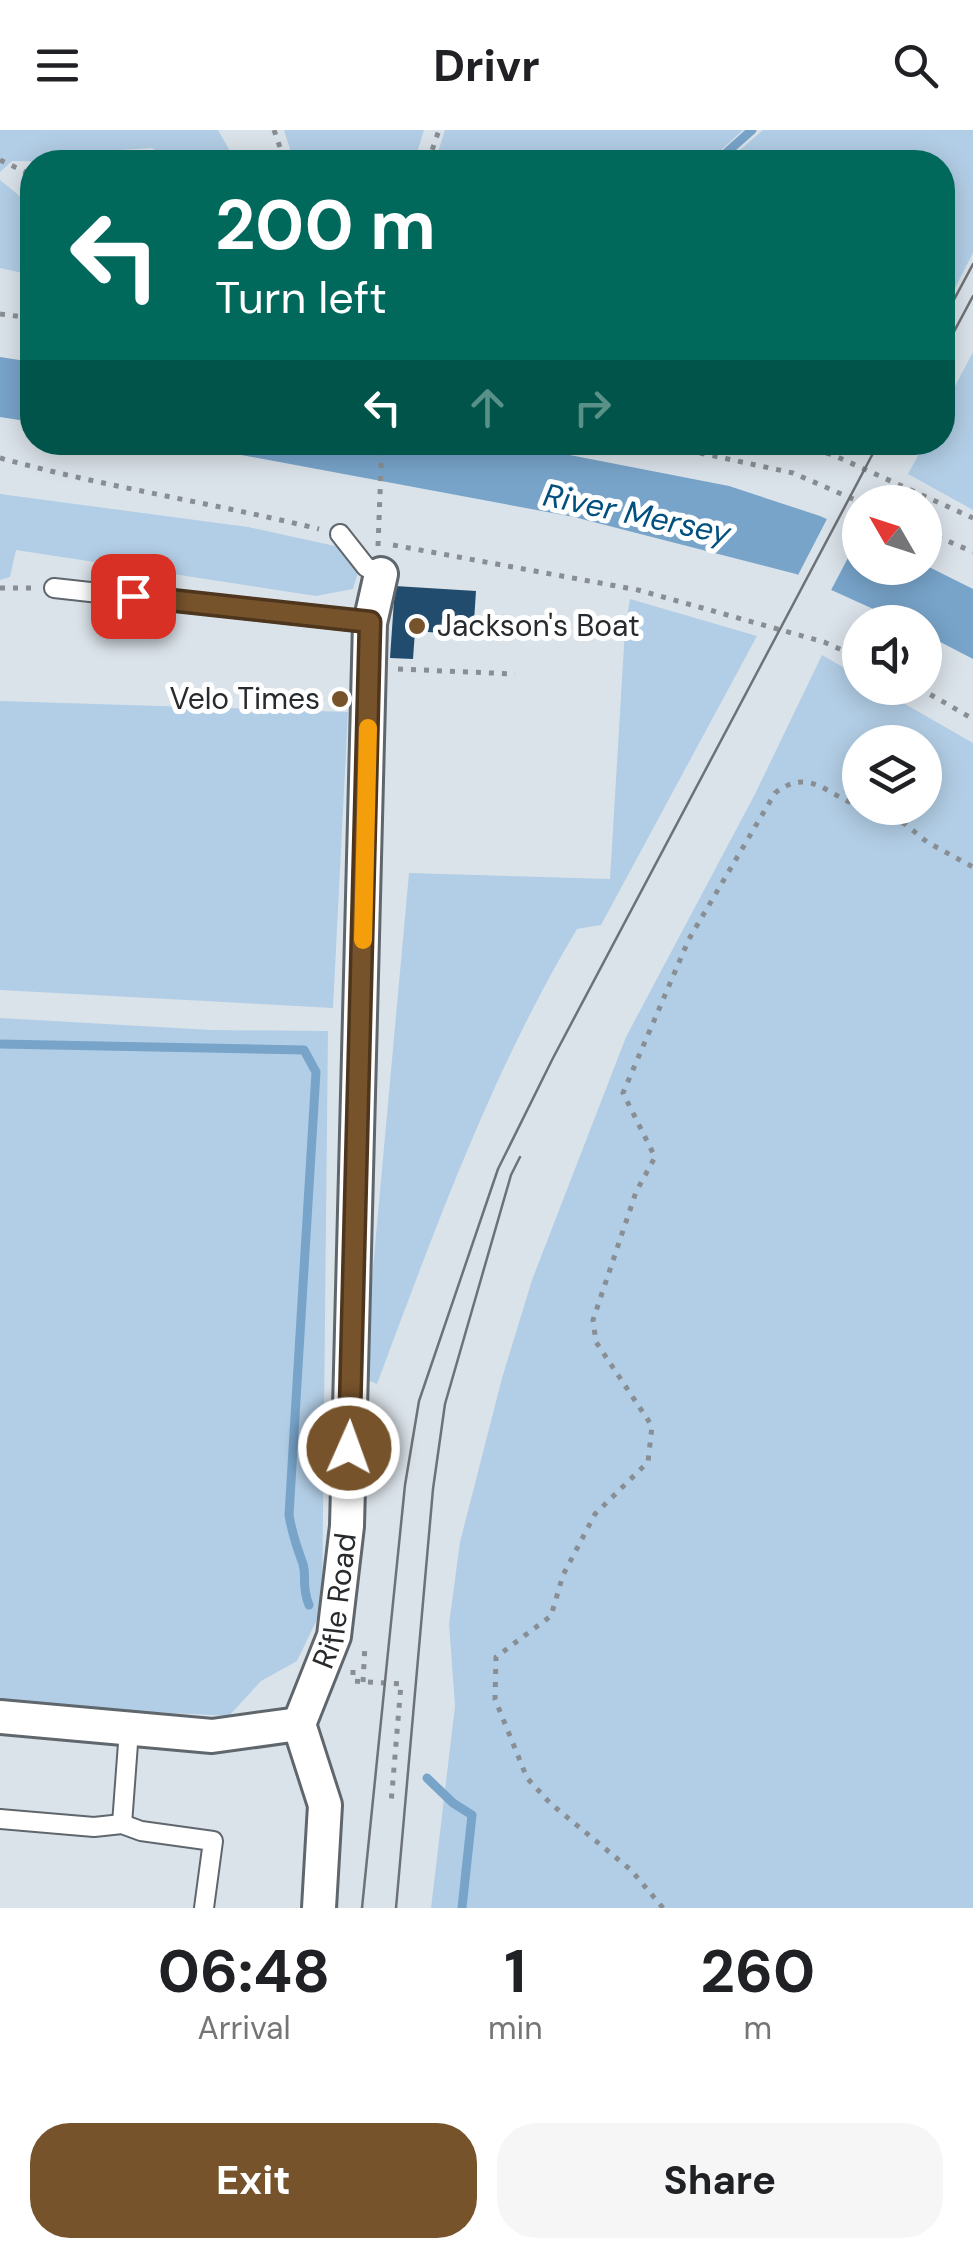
<!DOCTYPE html>
<html lang="en">
<head>
<meta charset="utf-8">
<style>
  body { margin:0; font-family:"DM Sans",sans-serif; background:#f6f6f6; color:#202124; height:100vh; display:flex; flex-direction:column; font-size:38px; white-space:nowrap }
  * { box-sizing:border-box; margin:0 }
  p { font-size:32px; color:#757577 }
  .icon { flex:none; width:55px; height:55px; fill:none; stroke:currentColor; stroke-width:2; stroke-linecap:round; stroke-linejoin:round }
  .map { position:relative; height:1778px; overflow:hidden }
  .panel { display:flex; flex-direction:column; background:#fff; flex:1 }
  .panel>* { flex:none }
  .hud { position:absolute; left:20px; top:20px; width:935px; height:305px; border-radius:40px; box-shadow:0 5px 25px #0003; background:#00695c; color:#fff; overflow:hidden }
  .needle { width:65px; rotate:309deg }
  .fabs { position:absolute; left:842px; top:355px; display:grid; gap:20px }
  .fabs a { display:grid; place-items:center; width:100px; height:100px; border-radius:50%; background:#fff; box-shadow:0 5px 25px #0003; font-size:50px }
  .pin { position:absolute; display:grid; place-items:center; width:85px; height:85px; color:#fff; margin:-42px; border-radius:20px; box-shadow:0 5px 15px #0006 }
  .me { position:absolute; width:110px; margin:-55px; rotate:2deg; stroke-linejoin:round; filter:drop-shadow(0 0 8px #0008) }
  .turn { display:flex; align-items:center; gap:35px; height:210px; padding:0 30px; font-size:45px }
  .turn .icon { width:130px; height:130px; stroke-width:2.5 }
  .turn b { display:block; font-size:70px; line-height:85px }
  .lanes { display:flex; align-items:center; height:95px; padding:0 30px; background:#0003; justify-content:center; gap:50px; direction:ltr }
  .lanes .off { opacity:.35 }
  .eta { display:flex; justify-content:space-evenly; align-items:center; height:170px; text-align:center }
  .eta b { font-size:60px; font-weight:700; line-height:70px }
  .action { display:flex; gap:20px; margin-top:auto; padding:20px 30px }
  .action a { flex:1; height:115px; border-radius:40px; background:#77532c; color:#fff; font-size:40px; font-weight:700; line-height:115px; text-align:center }
  .action a+a { background:#f6f6f6; color:#202124 }
  header { display:flex; justify-content:space-between; align-items:center; height:130px; padding:0 30px; background:#fff; font-size:45px; font-weight:700 }
  .map>svg:first-child { display:block }
  .green { fill:#b2cee6; fill-rule:evenodd }
  .water { fill:#78a4ca }
  .pier { fill:#dbe3ea }
  .lines { fill:none; stroke-linecap:round; stroke-linejoin:round }
  .stream { stroke:#78a4ca; stroke-width:9 }
  .building { fill:#224c6d }
  .service-casing { stroke:#5f666c; stroke-width:22 }
  .minor-casing { stroke:#5f666c; stroke-width:38 }
  .path { stroke:#888e93; stroke-width:5; stroke-dasharray:5 8; stroke-linecap:butt }
  .service { stroke:#fff; stroke-width:18 }
  .minor { stroke:#fff; stroke-width:32 }
  .tram { stroke:#6d7276; stroke-width:2.5 }
  .route-casing { stroke:#4d361d; stroke-width:25 }
  .route { stroke:#77532c; stroke-width:18 }
  .slow { stroke:#f59e0b; stroke-width:18 }
  .poi-dot { fill:#77532c; stroke:#fff; stroke-width:4 }
  .labels { text-anchor:middle; stroke-width:10; stroke-linejoin:round; paint-order:stroke }
  .poi-label { font-size:30px; fill:#282b2e; stroke:#fff; text-anchor:start }
  .street-label { font-size:30px; fill:#282b2e; stroke:#fff }
  .water-label { font-size:32px; font-style:italic; fill:#025080; stroke:#fff }
</style>
</head>
<body>
<header><svg class="icon" aria-label="menu" viewBox="0 0 24 24"><path d="M4 6h16M4 12h16M4 18h16"/></svg>Drivr<svg class="icon" aria-label="search" viewBox="0 0 24 24"><circle cx="10" cy="10" r="6"/><path d="M15 15l6 6"/></svg></header>
<div class="map">
<svg width="973" height="1778" viewBox="0 0 973 1778">
  <rect width="100%" height="100%" fill="#dbe3ea"/>
  <g class="green">
    <polygon points="0,0 218,0 236,32 176,32 152,18 102,21 57,32 12,31 0,42"/>
    <polygon points="284,0 424,0 414,32 294,32"/>
    <polygon points="445,0 743,0 708,32 435,32"/>
    <polygon points="763,0 973,0 973,123 943,181 942,32 726,32"/>
    <polygon points="0,50 32,76 32,145 0,138"/>
    <polygon points="973,222 973,380 908,344 925,313 942,312 943,279"/>
    <polygon points="0,364 248,397 335,416 360,436 353,459 316,466 16,420 10,447 0,450"/>
    <path d="M 630,469 L 757,506 L 601,795 L 577,799 C 492,941 435,1099 377,1254 L 363,1248 L 409,743 L 610,749 L 625,499 Z"/>
    <path d="M 822,525 L 860,547 L 860,558 L 877,558 L 973,613 L 973,1778 L 431,1778 L 455,1576 L 449,1494 L 460,1412 L 502,1248 L 532,1150 L 626,907 L 755,664 ZM 860,612 L 925,612 L 925,678 L 860,678 Z"/>
    <polygon points="0,571 348,582 333,878 0,860"/>
    <polygon points="0,888 212,900 328,901 322,1479 297,1531 261,1551 229,1586 0,1574"/>
  </g>
  <g class="water">
    <polygon points="0,227 32,232 32,292 0,287"/>
    <polygon points="177,313 508,313 729,356 820,386 860,404 860,438 925,438 925,435 973,459 973,529 925,504 925,492 902,492 796,444 574,387"/>
  </g>
  <polygon class="pier" points="829,385 860,399 860,405 829,464 796,449"/>
  <g class="lines">
    <g class="stream">
      <polyline points="716,32 752,0"/>
      <path d="M 0,914 L 304,920 L 316,942 L 289,1385 C 292,1403 297,1418 303,1434 C 307,1448 301,1455 309,1475"/>
      <polyline points="427,1648 453,1673 472,1685 462,1778"/>
    </g>
  </g>
  <polygon class="building" points="395,456 476,461 474,491 442,489 441,503 415,501 413,529 390,528"/>
  <g class="lines">
    <defs>
      <g id="service">
        <polyline points="340,404 366,437 381,444"/>
        <polyline points="54,458 370,493"/>
        <polyline points="0,1689 94,1697 122,1694 141,1701 213,1711 204,1778"/>
        <polyline points="122,1694 129,1600"/>
      </g>
      <g id="minor">
        <polyline points="0,1587 212,1606 299,1594"/>
        <path id="s1" d="M 319,1778 L 325,1675 L 299,1594 L 334,1506 L 347,1396 L 370,493 L 381,444"/>
      </g>
    </defs>
    <use href="#service" class="service-casing"/>
    <use href="#minor" class="minor-casing"/>
    <g class="path">
      <polyline points="274,0 285,32"/>
      <polyline points="0,30 32,45"/>
      <polyline points="428,32 439,0"/>
      <polyline points="0,184 32,188"/>
      <polyline points="649,312 793,343 860,372"/>
      <polyline points="789,312 833,325 973,388"/>
      <path d="M 0,328 C 105,357 213,373 319,399"/>
      <polyline points="925,401 973,422"/>
      <polyline points="393,415 638,460 824,512 860,528"/>
      <polyline points="378,416 382,312"/>
      <polyline points="0,458 36,458"/>
      <polyline points="398,539 515,544"/>
      <polyline points="919,558 973,589"/>
      <polyline points="866,678 905,694 927,712 973,737"/>
      <polyline points="353,1540 353,1551 401,1554 391,1674"/>
      <polyline points="363,1552 365,1515"/>
      <path d="M 663,1778 L 631,1740 L 550,1673 L 527,1648 L 495,1569 L 496,1527 L 551,1486 L 563,1445 L 595,1384 L 648,1332 L 652,1296 L 596,1212 L 593,1190 L 636,1062 L 655,1027 L 623,963 L 689,809 L 775,663 C 810,636 827,666 860,676"/>
    </g>
    <use href="#service" class="service"/>
    <use href="#minor" class="minor"/>
    <g class="tram">
      <polyline points="942,192 973,134"/>
      <polyline points="942,224 973,166"/>
      <polyline points="362,1778 405,1355 419,1271 498,1039 553,928 879,312"/>
      <polyline points="396,1778 433,1359 445,1274 511,1045 520,1027"/>
    </g>
  </g>
  <g class="lines">
    <defs>
      <polyline id="route" points="133,466 370,492 349,1318"/>
    </defs>
    <use href="#route" class="route-casing"/>
    <use href="#route" class="route"/>
    <polyline class="slow" points="363,810 368,598"/>
  </g>
  <g class="poi-dot">
    <circle cx="417" cy="496" r="10"/>
    <circle cx="340" cy="569" r="10"/>
  </g>
  <g class="labels">
    <g class="poi-label">
      <text x="437" y="506">Jackson's Boat</text>
      <text x="320" y="579" text-anchor="end">Velo Times</text>
    </g>
    <g class="street-label">
      <text dy="10" stroke="none"><textPath href="#s1" startOffset="318">Rifle Road</textPath></text>
    </g>
    <g class="water-label">
      <text transform="translate(637 384) rotate(12)" y="11">River Mersey</text>
    </g>
  </g>
</svg>
<div class="fabs">
<a><svg class="needle" viewBox="-14 -14 28 28"><path d="M0-13l5 13h-10z" fill="#e53935"/><path d="M0 13l5-13h-10z" fill="#757577"/></svg></a>
<a><svg class="icon" aria-label="sound" viewBox="0 0 24 24"><path d="M4 9h4l5-4v14l-5-4H4zM17 9q2 3 0 6"/></svg></a>
<a><svg class="icon" aria-label="layers" viewBox="0 0 24 24"><path d="M12 4l9 5-9 5-9-5zM3 14l9 5 9-5"/></svg></a>
</div>
<div class="pin" style="left:133px;top:466px;background:#d93025"><svg class="icon" aria-label="arrive" viewBox="0 0 24 24"><path d="M6 21V4h12l-3 4 3 4H6"/></svg></div>
<svg class="me" style="left:349px;top:1318px" viewBox="-20 -20 40 40"><circle r="17" fill="#77532c" stroke="#fff" stroke-width="3"/><path d="M0-11L8 9 0 5-8 9z" fill="#fff"/></svg>
<div class="hud">
<div class="turn"><svg class="icon" aria-label="left" viewBox="0 0 24 24"><path d="M17 20v-9H6M10 6l-5 5 5 5"/></svg><div><b>200 m</b>Turn left</div></div>
<div class="lanes"><svg class="icon" aria-label="left" viewBox="0 0 24 24"><path d="M17 20v-9H6M10 6l-5 5 5 5"/></svg><svg class="icon off" aria-label="ahead" viewBox="0 0 24 24"><path d="M12 20V5M6 11l6-6 6 6"/></svg><svg class="icon off" aria-label="right" viewBox="0 0 24 24"><path d="M7 20v-9h11M14 6l5 5-5 5"/></svg></div>
</div>
</div>
<section class="panel">
<div class="eta">
<div><b>06:48</b><p>Arrival</p></div>
<div><b>1</b><p>min</p></div>
<div><b>260</b><p>m</p></div>
</div>
<div class="action"><a>Exit</a><a>Share</a></div>
</section>
</body>
</html>
